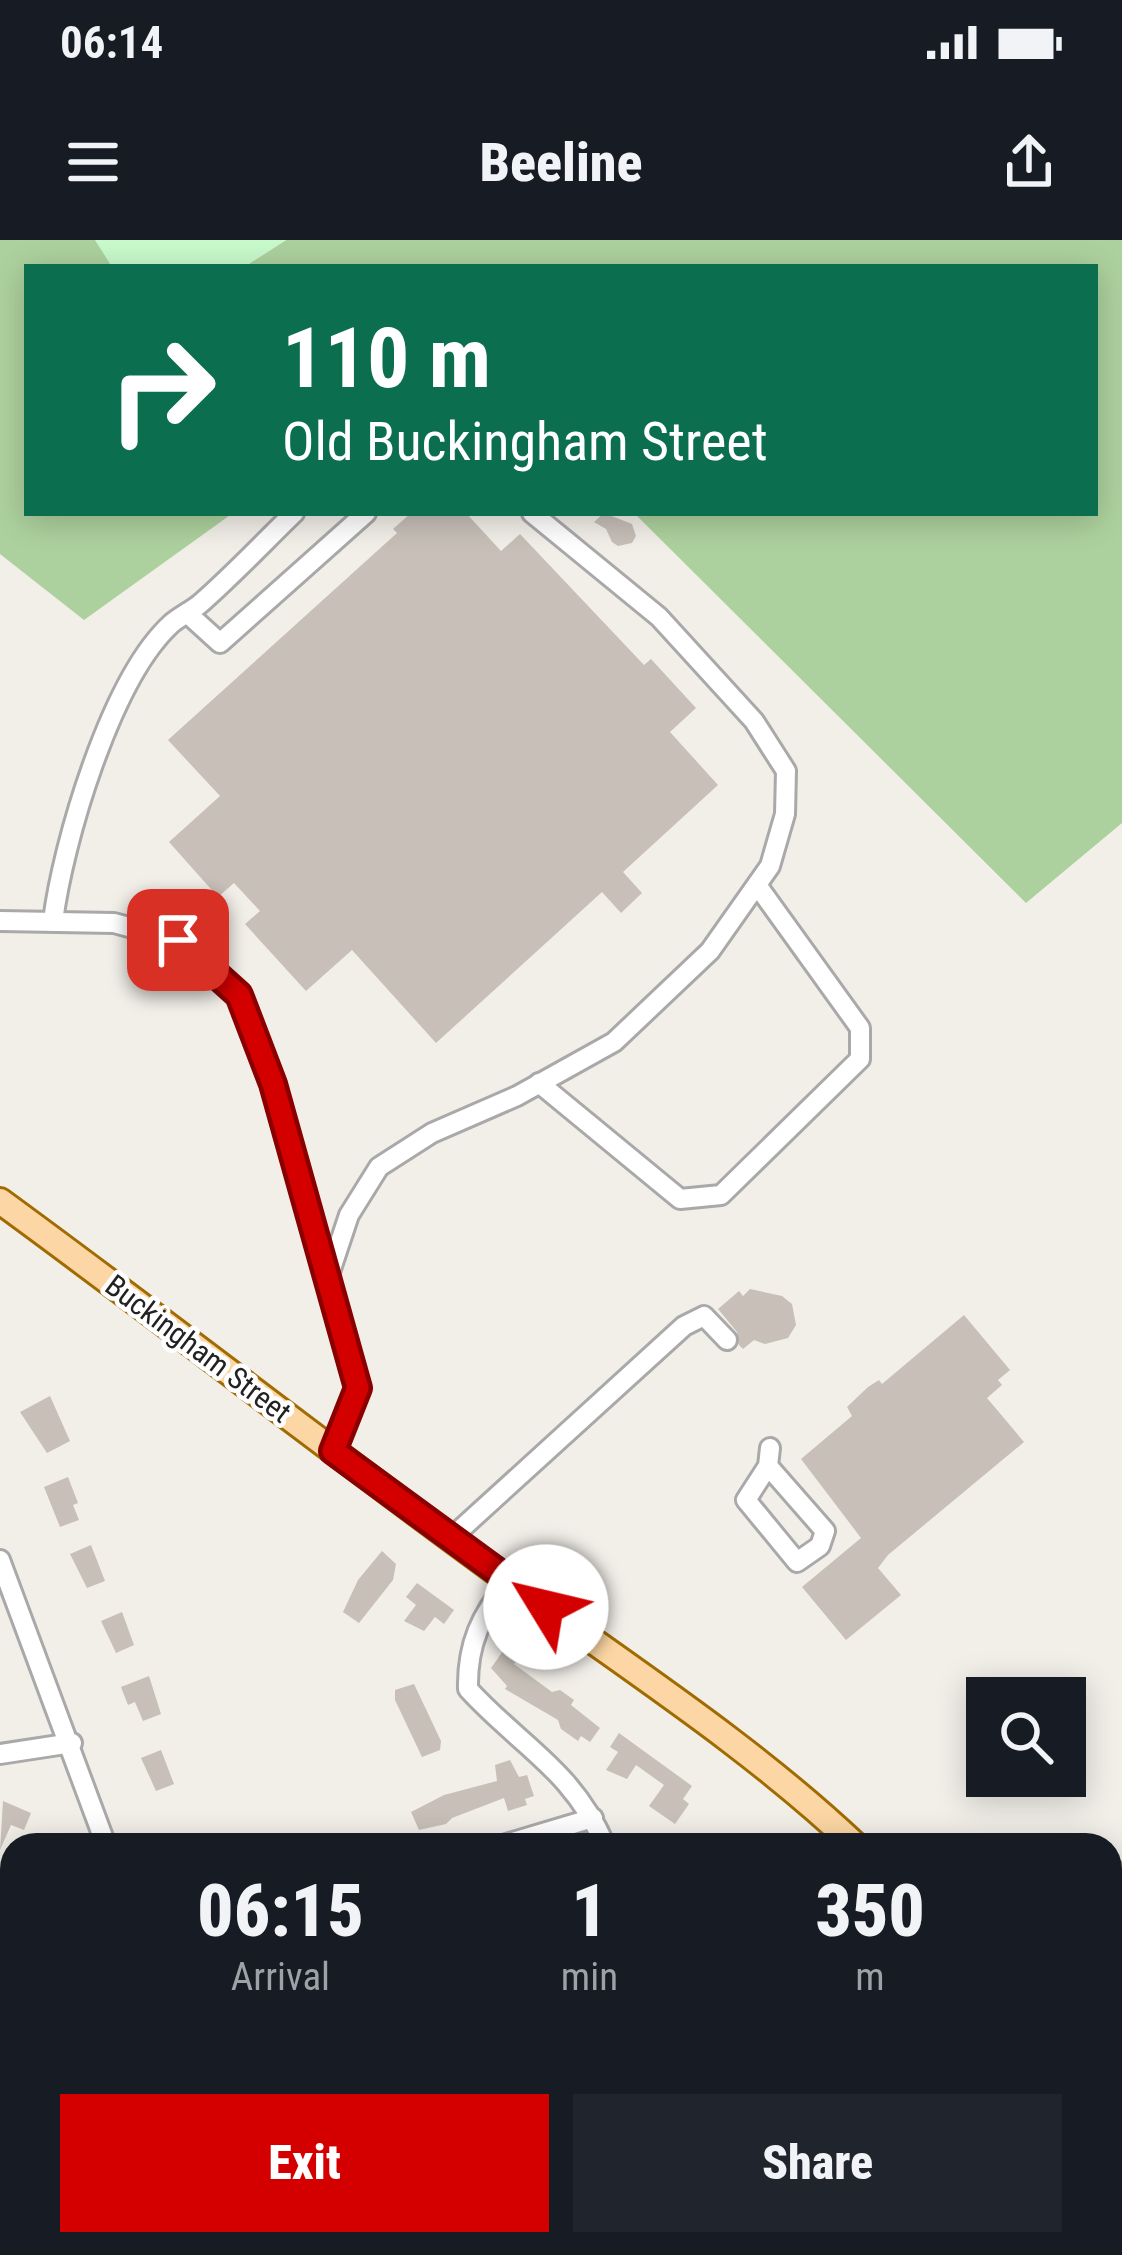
<!DOCTYPE html>
<html lang="en">
<head>
<meta charset="utf-8">
<style>
  body { margin:0; font-family:"Roboto Condensed",sans-serif; background:#20242c; color:#f1f3f6; height:100vh; display:flex; flex-direction:column; font-size:45px; white-space:nowrap }
  * { box-sizing:border-box; margin:0 }
  p { font-size:39px; color:#9ea1a6 }
  .icon { flex:none; width:66px; height:66px; fill:none; stroke:currentColor; stroke-width:2; stroke-linecap:round; stroke-linejoin:round }
  .map { position:relative; flex:1; overflow:hidden }
  .drawer { position:absolute; left:0px; top:1593px; width:1122px; height:423px; display:flex; flex-direction:column; background:#171b24; border-radius:36px 36px 0 0; box-shadow:0 6px 30px #0003 }
  .drawer>* { flex:none }
  .banner { position:absolute; left:24px; top:24px; width:1074px; height:252px; border-radius:0px; box-shadow:0 6px 30px #0003; background:#0b6e4f; color:#fff; overflow:hidden }
  .controls { position:absolute; left:966px; top:1437px; display:grid; gap:24px }
  .controls a { display:grid; place-items:center; width:120px; height:120px; border-radius:0px; background:#171b24; box-shadow:0 6px 30px #0003; font-size:60px }
  .pin { position:absolute; display:grid; place-items:center; width:102px; height:102px; color:#fff; margin:-51px; border-radius:24px; box-shadow:0 6px 18px #0006 }
  .me { position:absolute; width:132px; margin:-66px; rotate:306deg; stroke-linejoin:round; filter:drop-shadow(0 0 9px #0008) }
  .turn { display:flex; align-items:center; gap:42px; height:252px; padding:0 60px; font-size:54px }
  .turn .icon { width:156px; height:156px; stroke-width:2.5 }
  .turn b { display:block; font-size:84px; line-height:102px }
  .eta { display:flex; justify-content:space-evenly; align-items:center; height:204px; text-align:center }
  .eta b { font-size:72px; font-weight:800; line-height:84px }
  .action { display:flex; gap:24px; margin-top:auto; padding:24px 60px }
  .action a { flex:1; height:138px; border-radius:0px; background:#d40000; color:#fff; font-size:48px; font-weight:800; line-height:138px; text-align:center }
  .action a+a { background:#20242c; color:#f1f3f6 }
  .status { display:flex; justify-content:space-between; align-items:center; height:84px; padding:0 60px; background:#171b24; direction:ltr }
  .status svg { height:33px; fill:currentColor }
  header { display:flex; justify-content:space-between; align-items:center; height:156px; padding:0 60px; background:#171b24; font-size:54px; font-weight:800 }
  .map>svg:first-child { display:block }
  .forest { fill:#add19e }
  .park { fill:#c8facc }
  .building { fill:#c7bfb8 }
  .lines { fill:none; stroke-linecap:round; stroke-linejoin:round }
  .minor-casing { stroke:#a9a9a9; stroke-width:24 }
  .major-casing { stroke:#a06b00; stroke-width:30 }
  .minor { stroke:#fff; stroke-width:18 }
  .major { stroke:#fcd6a4; stroke-width:24 }
  .route-casing { stroke:#8a0000; stroke-width:30 }
  .route { stroke:#d40000; stroke-width:21 }
  .labels { text-anchor:middle; stroke-width:9; stroke-linejoin:round; paint-order:stroke }
  .street-label { font-size:30px; fill:#222; stroke:#fff }
</style>
</head>
<body>
<div class="status"><b>06:14</b><svg viewBox="0 0 49 12"><path d="M0 12V9h3v3zM5 12V6h3v6zM10 12V3h3v9zM15 12V0h3v12zM26 1h20v11H26zM47 4h2v5h-2z"/></svg></div>
<header><svg class="icon" aria-label="menu" viewBox="0 0 24 24"><path d="M4 6h16M4 12h16M4 18h16"/></svg>Beeline<svg class="icon" aria-label="share" viewBox="0 0 24 24"><path d="M12 15V3M7 8l5-5 5 5M5 13v7h14v-7"/></svg></header>
<div class="map">
<svg width="1122" height="2015" viewBox="0 0 1122 2015">
  <rect width="100%" height="100%" fill="#f2efe9"/>
  <g class="forest">
    <polygon points="0,0 132,0 151,27 27,27 27,273 233,273 84,380 0,314"/>
    <polygon points="286,0 1122,0 1122,583 1026,663 634,273 1095,273 1095,27 244,27"/>
  </g>
  <polygon class="park" points="95,0 286,0 244,27 112,27"/>
  <g class="building">
    <polygon points="411,273 466,273 501,311 520,294 644,425 651,419 696,468 670,492 718,545 623,632 642,653 621,673 602,652 436,803 352,710 306,751 245,684 260,671 234,643 218,657 169,602 220,556 168,500 397,293 393,289"/>
    <polygon points="604,273 632,284 636,296 632,303 618,306 612,302 606,289 594,282"/>
    <polygon points="750,1049 782,1056 792,1064 796,1085 788,1098 765,1104 754,1100 743,1109 739,1105 737,1092 718,1069 739,1051 743,1056"/>
    <polygon points="964,1075 1010,1130 998,1140 1002,1145 987,1158 1024,1202 888,1315 878,1328 901,1355 846,1400 802,1347 861,1298 801,1219 852,1176 847,1167 868,1147 879,1140 882,1144"/>
    <polygon points="50,1156 70,1201 47,1213 20,1172"/>
    <polygon points="68,1237 78,1263 73,1265 79,1280 60,1287 44,1247"/>
    <polygon points="91,1305 105,1341 87,1348 70,1314"/>
    <polygon points="382,1311 396,1324 393,1340 359,1383 343,1372 358,1340"/>
    <polygon points="417,1343 454,1370 444,1384 435,1377 424,1391 404,1381 416,1365 406,1357"/>
    <polygon points="122,1372 134,1405 116,1413 101,1381"/>
    <polygon points="503,1411 517,1420 514,1424 552,1452 560,1450 574,1460 571,1465 600,1488 590,1502 581,1496 578,1501 561,1489 558,1480 505,1449 507,1446 491,1428"/>
    <polygon points="149,1436 161,1474 143,1481 135,1462 128,1465 121,1447"/>
    <polygon points="414,1444 441,1501 440,1510 422,1517 395,1460 395,1450"/>
    <polygon points="619,1493 692,1546 683,1559 689,1564 675,1584 649,1566 664,1545 636,1525 627,1539 606,1530 618,1512 610,1507"/>
    <polygon points="161,1510 174,1544 156,1551 141,1518"/>
    <polygon points="510,1520 519,1537 527,1535 534,1556 525,1559 527,1565 508,1571 504,1558 452,1578 446,1584 419,1590 411,1572 444,1555 497,1541 495,1525"/>
    <polygon points="3,1561 31,1573 24,1590 11,1585 0,1610"/>
    <polygon points="1122,1620 1122,1751 1110,1762 1110,1631"/>
  </g>
  <g class="lines">
    <defs>
      <g id="minor">
        <polyline points="187,373 220,403 366,273"/>
        <polyline points="0,681 114,683 177,700 239,755 273,844 358,1148 333,1211"/>
        <path d="M 53,681 C 63,602 111,439 171,384 C 180,376 192,371 201,363 C 233,335 263,303 294,273"/>
        <polyline points="539,843 680,959 721,955 860,819 860,788 757,645"/>
        <polyline points="327,1041 349,975 379,927 432,893 517,856 614,802 710,711 770,626 785,574 786,531 754,481 659,377 532,273"/>
        <polyline points="768,1226 746,1260 797,1322 820,1306 825,1291 768,1226 770,1208"/>
        <polyline points="451,1298 684,1086 704,1076 727,1100"/>
        <polyline points="0,1320 106,1605"/>
        <path d="M 509,1341 C 481,1375 467,1404 468,1449 C 520,1506 572,1529 605,1605"/>
        <polyline points="0,1514 72,1503"/>
        <polyline points="503,1605 593,1578"/>
        <polyline points="1110,1854 1122,1846"/>
        <polyline points="134,2015 147,2004"/>
      </g>
      <g id="major">
        <path d="M 0,961 C 171,1086 338,1217 509,1341 C 627,1427 749,1505 855,1605"/>
        <polyline points="1110,2004 1114,2015"/>
      </g>
    </defs>
    <use href="#minor" class="minor-casing"/>
    <use href="#major" class="major-casing"/>
    <use href="#minor" class="minor"/>
    <use href="#major" class="major"/>
  </g>
  <g class="lines">
    <defs>
      <polyline id="route" points="178,700 239,755 273,844 358,1148 333,1211 546,1367"/>
    </defs>
    <use href="#route" class="route-casing"/>
    <use href="#route" class="route"/>
  </g>
  <g class="labels">
    <g class="street-label">
      <text transform="translate(198 1109) rotate(37)" y="10">Buckingham Street</text>
    </g>
  </g>
</svg>
<div class="controls">
<a><svg class="icon" aria-label="search" viewBox="0 0 24 24"><circle cx="10" cy="10" r="6"/><path d="M15 15l6 6"/></svg></a>
</div>
<div class="pin" style="left:178px;top:700px;background:#d93025"><svg class="icon" aria-label="arrive" viewBox="0 0 24 24"><path d="M6 21V4h12l-3 4 3 4H6"/></svg></div>
<svg class="me" style="left:546px;top:1367px" viewBox="-20 -20 40 40"><circle r="19" fill="#fff"/><path d="M0-13L10 11 0 6-10 11z" fill="#d40000"/></svg>
<div class="banner">
<div class="turn"><svg class="icon" aria-label="right" viewBox="0 0 24 24"><path d="M7 20v-9h11M14 6l5 5-5 5"/></svg><div><b>110 m</b>Old Buckingham Street</div></div>
</div>
<section class="drawer">
<div class="eta">
<div><b>06:15</b><p>Arrival</p></div>
<div><b>1</b><p>min</p></div>
<div><b>350</b><p>m</p></div>
</div>
<div class="action"><a>Exit</a><a>Share</a></div>
</section>
</div>
</body>
</html>
